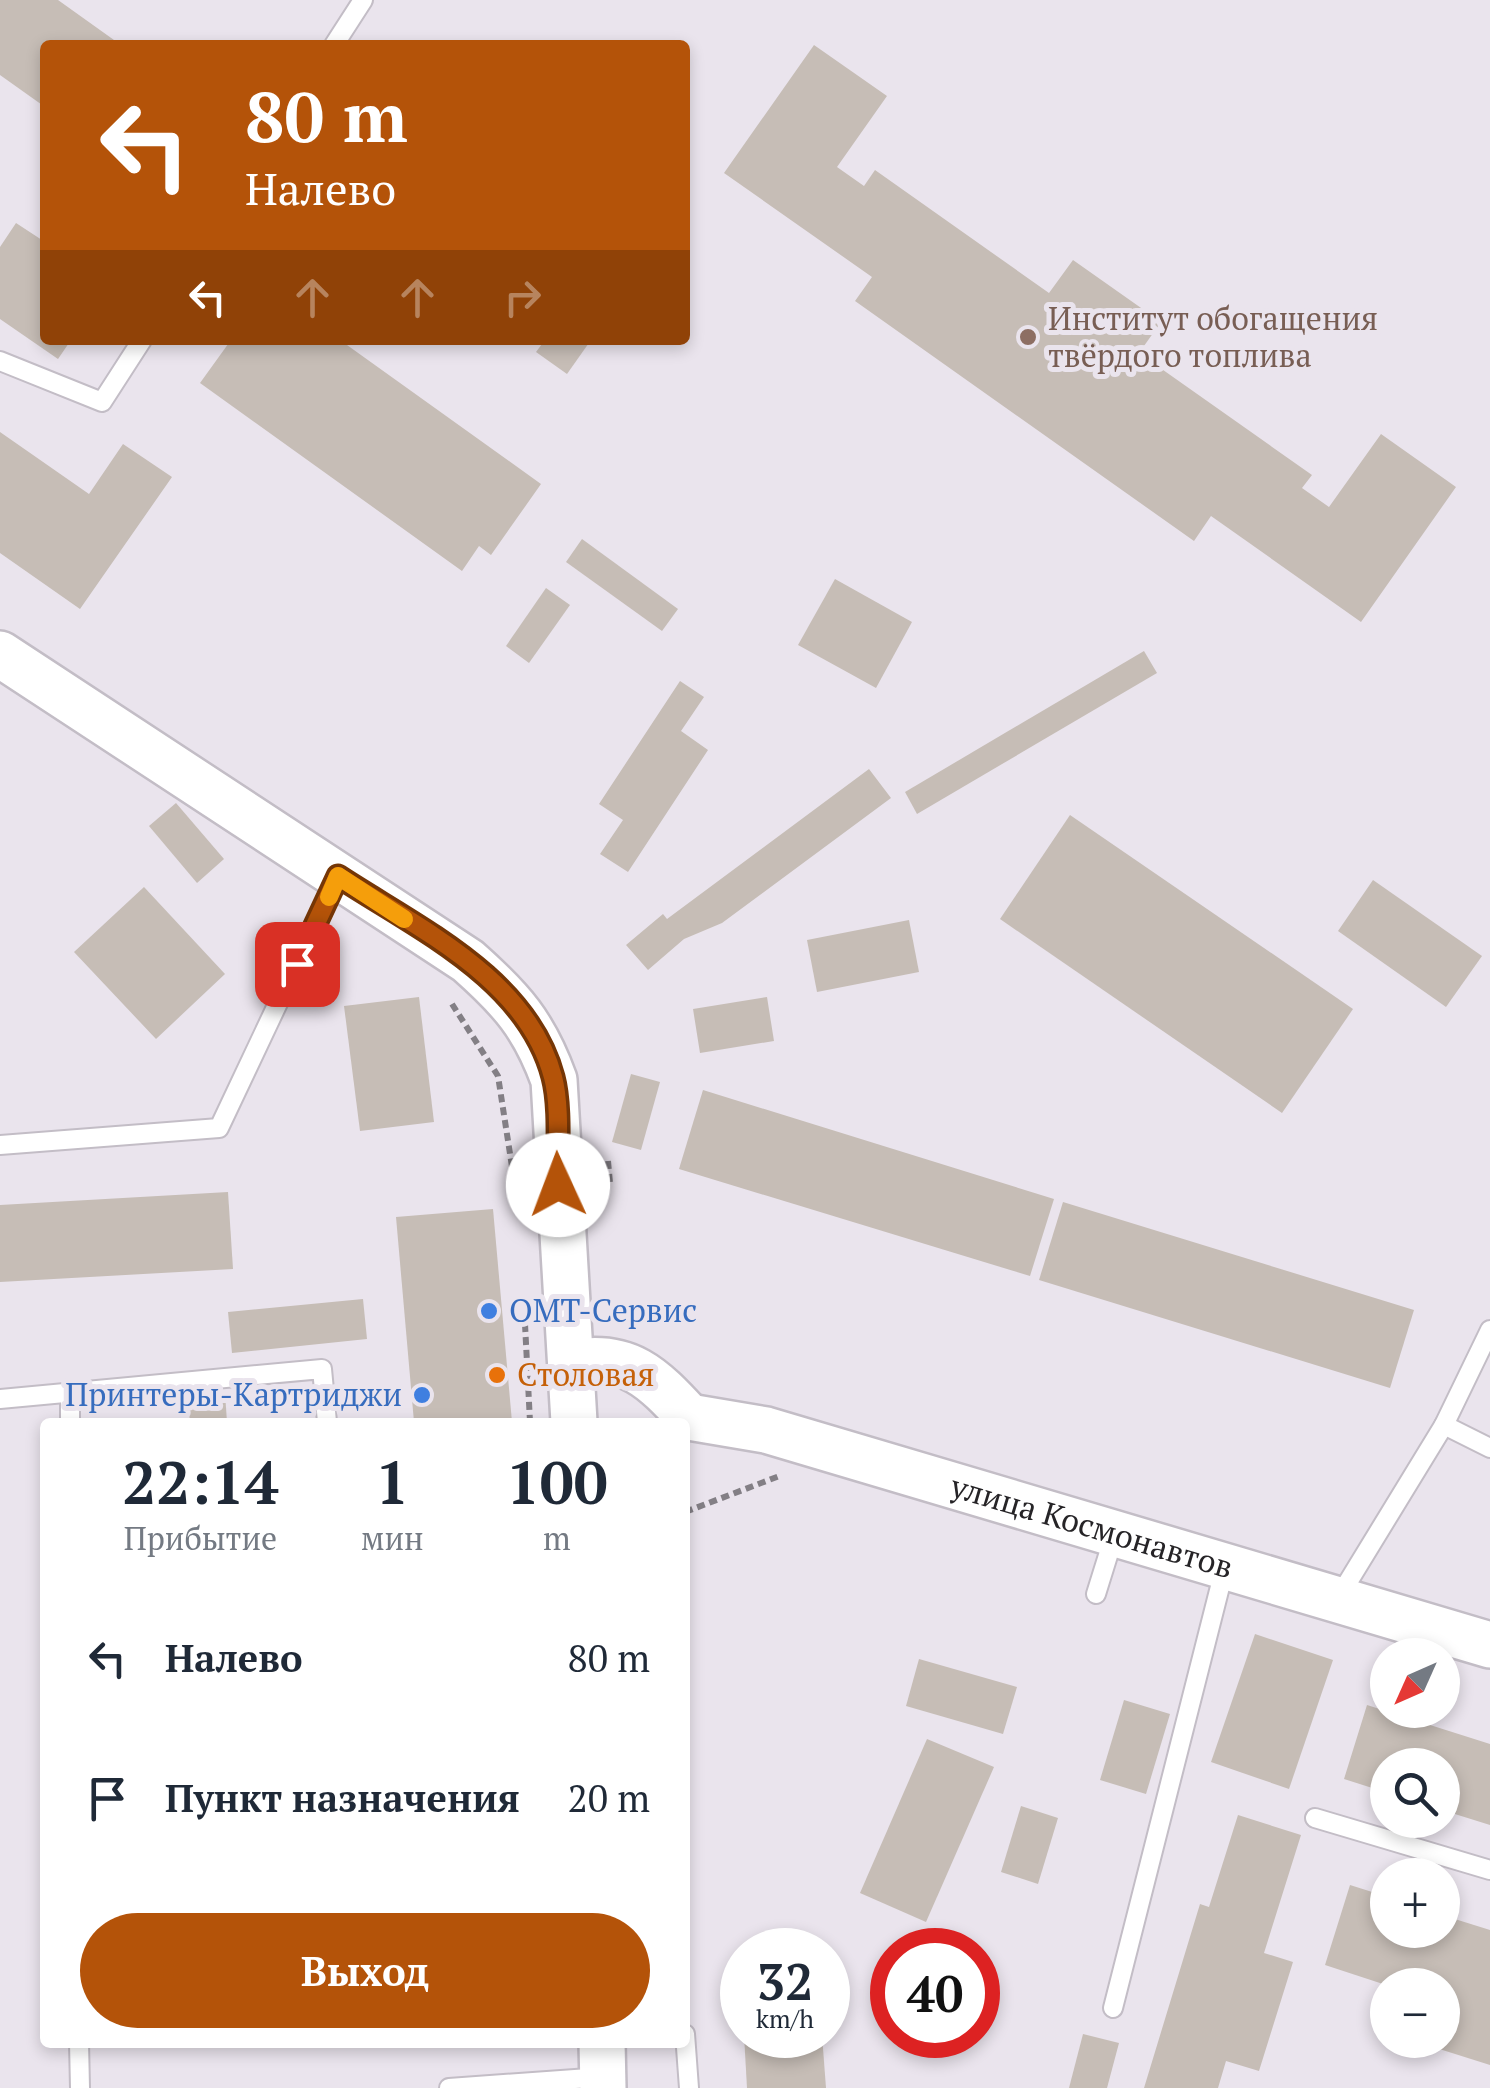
<!DOCTYPE html>
<html lang="ru">
<head>
<meta charset="utf-8">
<style>
  body { margin:0; font-family:"PT Serif",serif; background:#f6f6f7; color:#1f2937; height:100vh; display:flex; flex-direction:column; font-size:38px; white-space:nowrap }
  * { box-sizing:border-box; margin:0 }
  p { font-size:32px; color:#747a83 }
  .icon { flex:none; width:55px; height:55px; fill:none; stroke:currentColor; stroke-width:2; stroke-linecap:round; stroke-linejoin:round }
  .map { position:relative; flex:1; overflow:hidden }
  .side { position:absolute; left:40px; top:1418px; width:650px; height:630px; display:flex; flex-direction:column; background:#fff; border-radius:10px; box-shadow:0 5px 15px #0003 }
  .side>* { flex:none }
  .banner { position:absolute; left:40px; top:40px; width:650px; height:305px; border-radius:10px; box-shadow:0 5px 15px #0003; background:#b45309; color:#fff; overflow:hidden }
  .needle { width:65px; rotate:225deg }
  .fabs { position:absolute; left:1370px; top:1638px; display:grid; gap:20px }
  .fabs a { display:grid; place-items:center; width:90px; height:90px; border-radius:50%; background:#fff; box-shadow:0 5px 15px #0003; font-size:50px }
  .speed { position:absolute; left:720px; top:1928px; display:flex; gap:20px; font-size:50px; font-weight:700; text-align:center }
  .speed>* { display:grid; place-content:center; width:130px; height:130px; border-radius:50%; background:#fff; box-shadow:0 5px 15px #0003; line-height:1 }
  .speed small { font-size:25px; font-weight:400 }
  .speed .limit { border:15px solid #d22; background:#fff; color:#111 }
  .pin { position:absolute; display:grid; place-items:center; width:85px; height:85px; color:#fff; margin:-42px; border-radius:20px; box-shadow:0 5px 15px #0006 }
  .me { position:absolute; width:110px; margin:-55px; rotate:358deg; stroke-linejoin:round; filter:drop-shadow(0 0 8px #0008) }
  .turn { display:flex; align-items:center; gap:35px; height:210px; padding:0 40px; font-size:45px }
  .turn .icon { width:130px; height:130px; stroke-width:2.5 }
  .turn b { display:block; font-size:70px; line-height:85px }
  .lanes { display:flex; align-items:center; height:95px; padding:0 40px; background:#0003; justify-content:center; gap:50px; direction:ltr }
  .lanes .off { opacity:.35 }
  .eta { display:flex; justify-content:space-evenly; align-items:center; height:170px; text-align:center }
  .eta b { font-size:60px; font-weight:600; line-height:70px }
  .cta { display:flex; gap:20px; margin-top:auto; padding:20px 40px }
  .cta a { flex:1; height:115px; border-radius:60px; background:#b45309; color:#fff; font-size:40px; font-weight:600; line-height:115px; text-align:center }
  ul { padding:0; list-style:none }
  li { display:flex; align-items:center; gap:30px; height:140px; padding:0 40px }
  li div { flex:1 }
  li b { display:block; font-size:38px }
  li em { font-style:normal }
  .map>svg:first-child { display:block }
  .building { fill:#c6bdb6 }
  .lines { fill:none; stroke-linecap:round; stroke-linejoin:round }
  .service-casing { stroke:#c3bdc6; stroke-width:22 }
  .tertiary-casing { stroke:#c3bdc6; stroke-width:50 }
  .path { stroke:#837f85; stroke-width:6; stroke-dasharray:8 5; stroke-linecap:butt }
  .service { stroke:#fff; stroke-width:18 }
  .tertiary { stroke:#fff; stroke-width:45 }
  .route-casing { stroke:#753606; stroke-width:25 }
  .route { stroke:#b45309; stroke-width:18 }
  .slow { stroke:#f59e0b; stroke-width:18 }
  .education-dot { fill:#8d6e63; stroke:#eae4ed; stroke-width:4 }
  .shop-dot { fill:#3f7fe0; stroke:#eae4ed; stroke-width:4 }
  .food-dot { fill:#e8710a; stroke:#eae4ed; stroke-width:4 }
  .labels { text-anchor:middle; stroke-width:10; stroke-linejoin:round; paint-order:stroke }
  .education-label { font-size:32px; fill:#785e54; stroke:#eae4ed; text-anchor:start }
  .shop-label { font-size:32px; fill:#366cbe; stroke:#eae4ed; text-anchor:start }
  .food-label { font-size:32px; fill:#c56008; stroke:#eae4ed; text-anchor:start }
  .street-label { font-size:32px; fill:#262427; stroke:#eae4ed }
</style>
</head>
<body>
<div class="map">
<svg width="1490" height="2088" viewBox="0 0 1490 2088">
  <rect width="100%" height="100%" fill="#eae4ed"/>
  <g class="building">
    <polygon points="0,0 58,0 121,45 45,45 45,107 0,75"/>
    <polygon points="814,45 887,96 837,167 864,186 875,170 1049,293 1073,260 1161,322 1139,353 1312,475 1302,488 1329,507 1381,434 1456,487 1361,622 1211,516 1194,541 855,301 872,277 724,173"/>
    <polygon points="16,223 45,242 45,340 71,340 58,359 0,319 0,247"/>
    <polygon points="231,340 340,340 541,484 491,555 479,546 462,571 200,383"/>
    <polygon points="545,340 591,340 567,374 536,352"/>
    <polygon points="0,432 89,494 123,444 172,477 80,609 0,553"/>
    <polygon points="582,539 678,609 662,631 566,562"/>
    <polygon points="835,579 912,622 876,688 798,645"/>
    <polygon points="546,588 570,605 529,663 506,646"/>
    <polygon points="1144,651 1157,673 917,814 905,792"/>
    <polygon points="680,681 704,697 681,731 708,750 628,872 600,854 623,820 599,804"/>
    <polygon points="869,769 891,798 722,923 684,939 648,970 626,945 663,914 667,919"/>
    <polygon points="176,803 224,859 197,883 149,826"/>
    <polygon points="1070,815 1353,1009 1282,1113 1000,919"/>
    <polygon points="1373,880 1482,956 1446,1007 1338,931"/>
    <polygon points="144,887 225,974 156,1039 74,952"/>
    <polygon points="909,920 919,972 817,992 807,940"/>
    <polygon points="419,997 434,1122 360,1131 344,1006"/>
    <polygon points="767,997 774,1041 700,1053 693,1009"/>
    <polygon points="631,1074 660,1082 641,1150 612,1142"/>
    <polygon points="703,1090 1054,1199 1030,1276 679,1169"/>
    <polygon points="228,1192 233,1269 0,1282 0,1205"/>
    <polygon points="1063,1202 1414,1310 1390,1388 1039,1280"/>
    <polygon points="493,1209 512,1422 414,1422 396,1217"/>
    <polygon points="363,1299 367,1339 232,1353 228,1312"/>
    <polygon points="225,1393 227,1422 190,1422 187,1396"/>
    <polygon points="1255,1634 1333,1660 1289,1789 1211,1762"/>
    <polygon points="919,1659 1017,1687 1003,1734 906,1706"/>
    <polygon points="1124,1700 1170,1714 1146,1794 1100,1780"/>
    <polygon points="1367,1705 1490,1744 1490,1825 1442,1810 1442,1765 1388,1765 1388,1793 1344,1779"/>
    <polygon points="927,1739 994,1767 926,1922 860,1893"/>
    <polygon points="1021,1806 1058,1818 1038,1884 1001,1872"/>
    <polygon points="1238,1815 1301,1835 1264,1953 1293,1962 1259,2071 1226,2061 1218,2088 1144,2088 1200,1904 1209,1907"/>
    <polygon points="1350,1885 1388,1897 1388,1930 1442,1930 1442,1915 1490,1930 1490,2065 1414,2041 1442,2040 1442,1985 1386,1985 1325,1965"/>
    <polygon points="1083,2034 1119,2043 1107,2088 1069,2088"/>
    <polygon points="744,2035 822,2035 826,2088 747,2088"/>
  </g>
  <g class="lines">
    <defs>
      <g id="service">
        <polyline points="334,45 363,0"/>
        <polyline points="0,361 102,402 142,340"/>
        <polyline points="0,1145 219,1128 338,876"/>
        <polyline points="1490,1330 1444,1425 1490,1448"/>
        <polyline points="70,1392 70,1422"/>
        <polyline points="0,1399 322,1369 327,1422"/>
        <polyline points="1096,1594 1115,1533"/>
        <polyline points="1337,1600 1444,1425"/>
        <polyline points="1315,1818 1490,1870"/>
        <polyline points="1113,2008 1225,1567"/>
        <polyline points="685,2034 689,2088"/>
        <polyline points="79,2042 80,2088"/>
        <polyline points="449,2088 603,2077"/>
      </g>
      <g id="tertiary">
        <path d="M 0,654 L 468,961 C 512,1000 534,1025 554,1080 L 574,1422"/>
        <path d="M 571,1363 C 628,1352 653,1378 689,1417"/>
        <path id="s1" d="M 689,1417 L 766,1430 L 1490,1645"/>
        <polyline points="602,2042 603,2088"/>
      </g>
    </defs>
    <use href="#service" class="service-casing"/>
    <use href="#tertiary" class="tertiary-casing"/>
    <g class="path">
      <polyline points="452,1004 498,1076 519,1212"/>
      <polyline points="608,1161 610,1183"/>
      <polyline points="525,1324 530,1422"/>
      <polyline points="685,1512 782,1475"/>
    </g>
    <use href="#service" class="service"/>
    <use href="#tertiary" class="tertiary"/>
  </g>
  <g class="lines">
    <defs>
      <path id="route" d="M 297,964 L 338,876 C 417,928 527,978 553,1077 C 561,1107 557,1153 558,1185"/>
    </defs>
    <use href="#route" class="route-casing"/>
    <use href="#route" class="route"/>
    <polyline class="slow" points="329,897 338,876 404,919"/>
  </g>
  <circle class="education-dot" cx="1028" cy="337" r="10"/>
  <g class="shop-dot">
    <circle cx="489" cy="1311" r="10"/>
    <circle cx="422" cy="1395" r="10"/>
  </g>
  <circle class="food-dot" cx="497" cy="1375" r="10"/>
  <g class="labels">
    <g class="education-label">
      <text x="1048" y="330">Институт обогащения<tspan x="1048" dy="37">твёрдого топлива</tspan></text>
    </g>
    <g class="shop-label">
      <text x="509" y="1322">ОМТ-Сервис</text>
      <text x="402" y="1406" text-anchor="end">Принтеры-Картриджи</text>
    </g>
    <g class="food-label">
      <text x="517" y="1386">Столовая</text>
    </g>
    <g class="street-label">
      <text dy="11" stroke="none"><textPath href="#s1" startOffset="418">улица Космонавтов</textPath></text>
    </g>
  </g>
</svg>
<div class="fabs">
<a><svg class="needle" viewBox="-14 -14 28 28"><path d="M0-13l5 13h-10z" fill="#e53935"/><path d="M0 13l5-13h-10z" fill="#747a83"/></svg></a>
<a><svg class="icon" aria-label="search" viewBox="0 0 24 24"><circle cx="10" cy="10" r="6"/><path d="M15 15l6 6"/></svg></a>
<a>+</a>
<a>−</a>
</div>
<div class="speed"><div>32<small>km/h</small></div><div class="limit">40</div></div>
<div class="pin" style="left:297px;top:964px;background:#d93025"><svg class="icon" aria-label="arrive" viewBox="0 0 24 24"><path d="M6 21V4h12l-3 4 3 4H6"/></svg></div>
<svg class="me" style="left:558px;top:1185px" viewBox="-20 -20 40 40"><circle r="19" fill="#fff"/><path d="M0-13L10 11 0 6-10 11z" fill="#b45309"/></svg>
<div class="banner">
<div class="turn"><svg class="icon" aria-label="left" viewBox="0 0 24 24"><path d="M17 20v-9H6M10 6l-5 5 5 5"/></svg><div><b>80 m</b>Налево</div></div>
<div class="lanes"><svg class="icon" aria-label="left" viewBox="0 0 24 24"><path d="M17 20v-9H6M10 6l-5 5 5 5"/></svg><svg class="icon off" aria-label="ahead" viewBox="0 0 24 24"><path d="M12 20V5M6 11l6-6 6 6"/></svg><svg class="icon off" aria-label="ahead" viewBox="0 0 24 24"><path d="M12 20V5M6 11l6-6 6 6"/></svg><svg class="icon off" aria-label="right" viewBox="0 0 24 24"><path d="M7 20v-9h11M14 6l5 5-5 5"/></svg></div>
</div>
<section class="side">
<div class="eta">
<div><b>22:14</b><p>Прибытие</p></div>
<div><b>1</b><p>мин</p></div>
<div><b>100</b><p>m</p></div>
</div>
<ul>
<li><svg class="icon" aria-label="left" viewBox="0 0 24 24"><path d="M17 20v-9H6M10 6l-5 5 5 5"/></svg><div><b>Налево</b></div><em>80 m</em></li>
<li><svg class="icon" aria-label="arrive" viewBox="0 0 24 24"><path d="M6 21V4h12l-3 4 3 4H6"/></svg><div><b>Пункт назначения</b></div><em>20 m</em></li>
</ul>
<div class="cta"><a>Выход</a></div>
</section>
</div>
</body>
</html>
